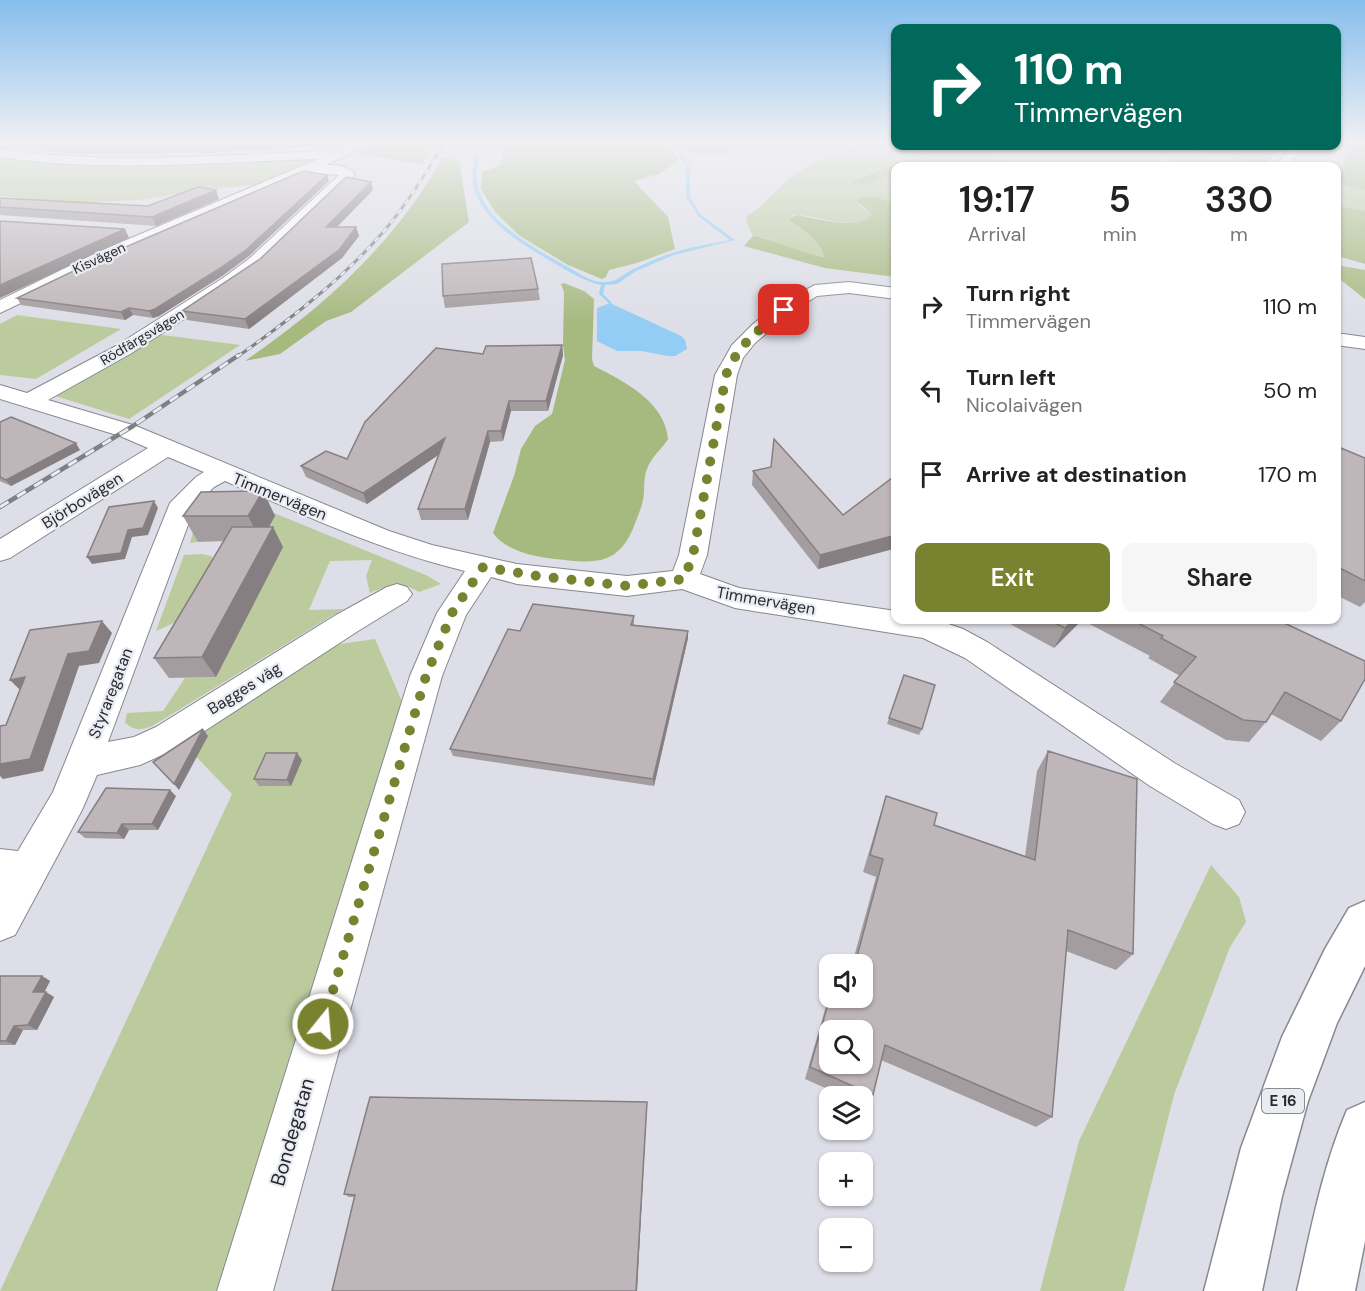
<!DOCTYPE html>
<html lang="en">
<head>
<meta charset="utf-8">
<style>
  body { margin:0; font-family:"DM Sans",sans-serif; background:#f6f6f6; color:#222; height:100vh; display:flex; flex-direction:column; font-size:22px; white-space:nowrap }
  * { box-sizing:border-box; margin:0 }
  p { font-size:20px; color:#767676 }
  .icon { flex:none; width:33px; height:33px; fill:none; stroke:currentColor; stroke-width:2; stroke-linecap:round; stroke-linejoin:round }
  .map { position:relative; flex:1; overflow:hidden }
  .details { position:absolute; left:891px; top:162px; width:450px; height:462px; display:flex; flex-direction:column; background:#fff; border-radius:12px; box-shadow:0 2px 4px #0004 }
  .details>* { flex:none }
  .guide { position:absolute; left:891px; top:24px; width:450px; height:126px; border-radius:12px; box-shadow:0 2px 4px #0004; background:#00695c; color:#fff; overflow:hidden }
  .tools { position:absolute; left:819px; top:954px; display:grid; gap:12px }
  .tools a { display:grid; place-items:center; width:54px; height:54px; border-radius:12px; background:#fff; box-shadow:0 2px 4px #0004; font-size:30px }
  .pin { position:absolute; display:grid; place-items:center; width:51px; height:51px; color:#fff; margin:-26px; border-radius:12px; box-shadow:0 3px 9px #0006 }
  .me { position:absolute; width:66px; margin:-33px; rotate:17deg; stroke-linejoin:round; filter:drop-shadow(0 0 4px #0008) }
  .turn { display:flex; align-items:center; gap:21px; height:126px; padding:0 24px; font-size:27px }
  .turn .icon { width:78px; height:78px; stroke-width:2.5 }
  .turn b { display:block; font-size:42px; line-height:51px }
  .eta { display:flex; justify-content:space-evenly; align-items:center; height:102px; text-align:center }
  .eta b { font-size:36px; font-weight:600; line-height:42px }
  .primary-button { display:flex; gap:12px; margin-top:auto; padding:12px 24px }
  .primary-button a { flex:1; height:69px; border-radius:12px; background:#79822e; color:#fff; font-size:24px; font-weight:600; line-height:69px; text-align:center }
  .primary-button a+a { background:#f6f6f6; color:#222 }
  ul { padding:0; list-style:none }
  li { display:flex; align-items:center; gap:18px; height:84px; padding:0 24px }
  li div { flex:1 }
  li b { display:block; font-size:22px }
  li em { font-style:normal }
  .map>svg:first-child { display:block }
  .green { fill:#bccb9e }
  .forest { fill:#a6b97f }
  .water { fill:#93ccf4 }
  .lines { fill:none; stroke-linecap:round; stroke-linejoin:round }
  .stream { fill:#93ccf4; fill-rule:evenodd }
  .minor-casing { stroke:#878890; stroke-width:2 }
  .highway-casing { stroke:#878890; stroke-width:3 }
  .minor { fill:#fff; fill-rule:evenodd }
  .highway { fill:#fff; fill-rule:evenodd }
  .rail-far1-casing { stroke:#7f8085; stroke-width:3 }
  .rail-casing { stroke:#7f8085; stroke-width:4.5 }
  .rail-far1 { stroke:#eaecf4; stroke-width:2; stroke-dasharray:6; stroke-linecap:butt }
  .rail { stroke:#eaecf4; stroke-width:3; stroke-dasharray:10; stroke-linecap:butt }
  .wall { fill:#a49d9f }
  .shaded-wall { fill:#867f82 }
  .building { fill:#bfb6b9; stroke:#867f82; stroke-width:1.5; fill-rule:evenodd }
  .route { stroke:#79822e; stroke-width:10; stroke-dasharray:0 18 }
  .labels { text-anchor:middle; stroke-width:4.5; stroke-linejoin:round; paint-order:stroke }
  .far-street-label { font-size:14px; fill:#2a2b2e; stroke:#eaecf4 }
  .shield { fill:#eaecf4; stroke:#646569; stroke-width:1.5 }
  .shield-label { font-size:15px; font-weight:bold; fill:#2a2b2e }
  .street-label { font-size:16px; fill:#2a2b2e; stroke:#eaecf4 }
  .near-street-label { font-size:20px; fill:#2a2b2e; stroke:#eaecf4 }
</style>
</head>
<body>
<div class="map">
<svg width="1365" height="1291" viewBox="0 0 1365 1291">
  <rect width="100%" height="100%" fill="#dddee7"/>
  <g class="green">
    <path d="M 865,143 L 934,146 L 919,154 L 849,181 L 864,186 L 895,173 L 895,203 L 875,197 L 862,197 L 859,205 L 872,214 C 862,235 810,213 792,215 L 790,220 C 803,227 821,242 824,257 L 796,251 L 765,238 L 753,236 L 746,221 L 747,216 C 764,206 774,191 789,179 C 811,161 838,152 865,143 Z"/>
    <polygon points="988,146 1170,146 1265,165 1193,166 1159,158 1163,166 1006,166 1007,160 978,153 988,148"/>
    <polygon points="0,154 37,160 326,157 279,183 207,189 139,200 70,203 0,196"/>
    <polygon points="1337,183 1365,190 1365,211 1337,205"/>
    <polygon points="17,315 121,329 36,379 0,375 0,324"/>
    <polygon points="155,334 240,345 129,419 49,394"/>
    <path d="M 225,493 L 428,576 L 441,584 L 419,592 C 403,581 387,585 370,593 L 366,576 L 372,560 L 330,561 L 309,610 L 343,609 L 154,725 C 143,730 134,732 125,722 L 127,713 L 163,711 L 185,678 L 216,677 L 282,547 L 214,517 L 198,542 L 190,543 L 202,501 Z"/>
    <polygon points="202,554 211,556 214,560 176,622 156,631 184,555"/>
    <polygon points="375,639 406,711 224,1291 0,1291 232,794 184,744 333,645"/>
    <polygon points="1211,865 1239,897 1246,922 1230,947 1174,1095 1124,1291 1040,1291 1079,1141"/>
  </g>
  <g class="forest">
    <polygon points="376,143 434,143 422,164 356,153"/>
    <polygon points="493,143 778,143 771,145 742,144 728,154 691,154 684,145 667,145 679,160 659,174 634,181 668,217 675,249 637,263 609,270 606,277 602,279 568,265 520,236 495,212 481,189 482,172 501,165 504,149"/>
    <polygon points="1352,143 1365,143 1365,190 1337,183"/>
    <polygon points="934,146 987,146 989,148 979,153 1007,160 1006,166 956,166 945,162 927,162 914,166 896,166 895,173 864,186 849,182 919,154"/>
    <polygon points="1170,146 1282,146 1265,165"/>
    <path d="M 443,157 L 459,161 L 469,222 L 351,312 L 326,321 L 280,354 L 245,361 C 326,305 394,244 443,157 Z"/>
    <path d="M 862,197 L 875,197 L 895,203 L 895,277 L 825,268 L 744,246 L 753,236 C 777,240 799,253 824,257 C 822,243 802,227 789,220 L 790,218 L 797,215 C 813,218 863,232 872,214 L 857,201 Z"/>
    <polygon points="1336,205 1365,211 1365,264 1337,256"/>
    <polygon points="1336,265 1365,270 1365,299 1337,277"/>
    <path d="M 564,283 L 584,291 L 594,299 L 592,359 L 594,366 C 624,381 665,402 668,439 C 662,449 651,457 647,469 C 643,478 645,490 643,500 C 641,509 637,518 634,526 C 618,567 593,563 555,559 C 534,557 506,551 493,533 L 514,476 L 521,449 L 535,426 L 552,414 L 565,360 L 563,345 L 564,292 L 561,284 Z"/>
  </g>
  <polygon class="water" points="610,303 681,336 685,340 687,349 675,356 668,356 641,351 617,351 597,341 597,308"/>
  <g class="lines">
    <g class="stream">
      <path d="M 675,143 L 679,143 L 680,150 L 690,167 L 690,197 L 701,215 L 735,240 L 674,255 L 636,271 L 617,284 L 605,285 L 603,294 L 612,303 L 610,304 L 599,294 L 601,285 C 584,281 569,272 554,263 C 525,246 485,224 474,189 C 471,179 473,167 475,157 L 472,156 L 473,154 L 479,156 C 476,172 475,185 483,200 C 497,228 542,253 568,267 C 580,274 592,283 606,282 C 617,282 624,273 634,269 C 646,263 659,257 672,253 C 690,247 711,244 730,240 L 699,217 L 686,197 L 686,167 L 676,150 Z"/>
      <polygon points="449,155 461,155 463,156 448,157"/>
    </g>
    <defs>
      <g id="minor">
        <path d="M 355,143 L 372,143 L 326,165 C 337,165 347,165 355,174 L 353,177 L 262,266 L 235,286 L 130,354 L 48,400 L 136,426 L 389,531 L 432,545 L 517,564 L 627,576 L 673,571 L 679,555 L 715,375 L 732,345 L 753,324 L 779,304 L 815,285 L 849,282 L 896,288 L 896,299 L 849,293 L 817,296 L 793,311 L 755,343 L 743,358 L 737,375 L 707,555 L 700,574 L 739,588 L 896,611 L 896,620 L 937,620 L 963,629 L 987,642 L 1176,764 L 1239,800 L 1245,812 L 1239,824 L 1226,829 L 1213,824 L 1150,786 L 965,658 L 923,638 L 735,608 L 682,589 L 627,596 L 517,584 L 491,577 L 466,615 L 442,676 L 273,1291 L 217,1291 L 410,676 L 437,613 L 465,571 C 381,551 304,515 225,481 L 214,487 L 195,506 L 108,742 L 134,737 L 156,727 L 336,615 L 387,587 L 397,584 L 407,587 L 412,594 L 407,601 L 358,631 L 180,747 L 140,765 L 97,775 L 82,810 L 15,935 L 0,941 L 0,849 L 18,851 L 53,792 L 170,503 L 196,477 L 204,472 L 168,457 L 10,558 L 0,561 L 0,539 L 148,448 L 120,436 L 0,399 L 0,385 L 27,393 L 116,346 L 223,278 L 250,258 L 339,175 L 308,173 L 110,260 L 0,313 L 0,300 L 98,252 L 318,159 C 212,162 105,173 0,157 L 0,149 C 107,165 217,155 325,151 L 330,154 Z"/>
        <polygon points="1292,146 1304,146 1288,166 1275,166"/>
        <polygon points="1336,333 1365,337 1365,349 1336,345"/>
      </g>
      <g id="highway">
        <polygon points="1365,901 1365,966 1337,1023 1308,1101 1282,1196 1262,1291 1204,1291 1241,1148 1282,1037 1325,949 1349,908"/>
        <path d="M 1365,1102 L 1365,1241 L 1355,1291 L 1297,1291 C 1311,1230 1322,1168 1347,1110 Z"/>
      </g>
    </defs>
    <use href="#minor" class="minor-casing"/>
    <use href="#highway" class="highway-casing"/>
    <use href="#minor" class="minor"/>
    <use href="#highway" class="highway"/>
    <defs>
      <path id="rail-far1" d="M 237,357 C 289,320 342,280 384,231 C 407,204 426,173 444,143"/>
      <polyline id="rail" points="0,507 133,426 239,355"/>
    </defs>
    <use href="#rail-far1" class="rail-far1-casing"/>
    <use href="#rail" class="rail-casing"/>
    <use href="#rail-far1" class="rail-far1"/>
    <use href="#rail" class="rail"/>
  </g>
  <g class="wall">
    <polygon points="0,143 328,143 326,145 204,153 81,154 0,147"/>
    <polygon points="327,175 329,181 249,256 222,276 159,316 153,318 133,315 125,320 21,305 17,298"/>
    <polygon points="371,182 373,190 337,227 356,227 359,236 342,258 249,329 187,320 182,311 260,259"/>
    <polygon points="0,198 148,206 219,199 156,226 0,215"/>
    <polygon points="538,289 540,300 445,308 443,296"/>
    <polygon points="562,345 563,355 548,411 511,411 503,441 490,442 468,520 421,520 418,509 438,455 367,504 306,477 301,466 347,459 483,354"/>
    <polygon points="0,422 80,450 11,486 0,481"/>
    <polygon points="1336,446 1365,458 1365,602 1360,607 1336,595"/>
    <polygon points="753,471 843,515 896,475 896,550 893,549 818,569 752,485"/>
    <polygon points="263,491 275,516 269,527 273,527 283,547 216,677 169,678 154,658 224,541 198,542 183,516"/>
    <polygon points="634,616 634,626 688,631 688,638 654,786 453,756 450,749 520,631"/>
    <polygon points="1003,620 1082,620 1054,648"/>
    <polygon points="1082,620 1278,620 1341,721 1321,741 1271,714 1266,722 1249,742 1226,740 1160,702 1180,676 1148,658 1150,656"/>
    <polygon points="904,675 922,729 919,735 887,724"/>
    <polygon points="1048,751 1133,954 1116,970 1066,951 1052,1117 1036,1127 881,1060 873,1095 865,1107 862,1105 862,1096 843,1096 805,1079 830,992 830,998 862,998 862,964 852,964 876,877 863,872 880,815 886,796 934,825 1025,856 1037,771"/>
    <polygon points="302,760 291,786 259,786 254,779"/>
    <polygon points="176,796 158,830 129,830 124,839 85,838 78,832"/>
    <polygon points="0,976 42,976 50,981 44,992 54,997 37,1030 23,1030 15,1045 0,1045"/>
    <polygon points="647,1102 637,1291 332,1291 354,1197 349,1197 344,1194"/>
  </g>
  <g class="shaded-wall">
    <polygon points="262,143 328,143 326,145 204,153 202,147"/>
    <polygon points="327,175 329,181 249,256 222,276 159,316 153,318 149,311"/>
    <polygon points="371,182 373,190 328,236 326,227"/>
    <polygon points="216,190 219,199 156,226 152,217"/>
    <polygon points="356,227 359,236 342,258 249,329 245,319"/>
    <polygon points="125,229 129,238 0,298 0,285"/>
    <polygon points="129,308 133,315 125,320 121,312"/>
    <polygon points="562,345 563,355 548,411 546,401"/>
    <polygon points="509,401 511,411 503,441 501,431"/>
    <polygon points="488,431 490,442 468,520 465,509"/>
    <polygon points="445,438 447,449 367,504 363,493"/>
    <polygon points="76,443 80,450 11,486 6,480"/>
    <polygon points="263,491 275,516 261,541 248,516"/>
    <polygon points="154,501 158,508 148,535 132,537 125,559 92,564 87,557 128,530"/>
    <polygon points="273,527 283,547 216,677 202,657"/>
    <polygon points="896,535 896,540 893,549 818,569 820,555"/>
    <polygon points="1073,620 1082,620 1054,648 1065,628"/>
    <polygon points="102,621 112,633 99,663 79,666 43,771 3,779 0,776 0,761 68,654"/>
    <polygon points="688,631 688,638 654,786 653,779"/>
    <polygon points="25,677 22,692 10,680"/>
    <polygon points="203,729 208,736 179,790 174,784"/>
    <polygon points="297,753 302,760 291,786 287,780"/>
    <polygon points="170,790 176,796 158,830 152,824"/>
    <polygon points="122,824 129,830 124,839 117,833"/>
    <polygon points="42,976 50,981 42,997 33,992"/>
    <polygon points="46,992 54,997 37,1030 28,1025"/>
    <polygon points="14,1026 23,1030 15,1045 6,1041"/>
    <polygon points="647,1102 637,1291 636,1291"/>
  </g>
  <g class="building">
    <polygon points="23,143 262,143 202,147 78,148"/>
    <polygon points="303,171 327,175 246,250 219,269 155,309 149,311 129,308 121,312 17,298 107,255"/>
    <polygon points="346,177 371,182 326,227 356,227 339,250 245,319 182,311 260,259"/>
    <polygon points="198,187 216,190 152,217 0,207 0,198 148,206"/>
    <polygon points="0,221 125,229 0,285"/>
    <polygon points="531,258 538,289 443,296 442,264"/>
    <polygon points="562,345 546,401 509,401 501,431 488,431 465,509 418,509 445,438 363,493 301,466 326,451 347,459 365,422 436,348 483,354 486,346"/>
    <polygon points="11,417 76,443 6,480 0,477 0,422"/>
    <polygon points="774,439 843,515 896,475 896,535 820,555 753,471 771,467"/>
    <polygon points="1336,446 1365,458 1365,581 1336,566"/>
    <polygon points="263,491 248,516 183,516 201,492"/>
    <polygon points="154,501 143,528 128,530 121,553 87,557 109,507"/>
    <polygon points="232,527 273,527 202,657 154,658"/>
    <polygon points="533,604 634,616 631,625 688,631 653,779 450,749 508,629 520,631"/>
    <polygon points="1049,620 1073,620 1065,628"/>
    <polygon points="1132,620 1278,620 1365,661 1365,679 1341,721 1285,692 1266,722 1243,720 1174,682 1196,657 1161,638 1163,636"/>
    <polygon points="102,621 89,651 68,654 30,759 0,764 0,726 6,725 25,677 10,680 30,630"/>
    <polygon points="904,675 935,685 922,729 889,718"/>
    <polygon points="203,729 174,784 153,762"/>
    <path d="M 1048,751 L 1137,779 L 1133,954 L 1068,930 L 1052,1117 L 885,1045 L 873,1095 L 810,1067 L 830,997 L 830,998 L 862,998 L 862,964 L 855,964 L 883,859 L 870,855 L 886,796 L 937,813 L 934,825 L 1035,860 ZM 830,1030 L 862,1030 L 862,1064 L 830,1064 Z"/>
    <polygon points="266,753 297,753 287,780 254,779"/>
    <polygon points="106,788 170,790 152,824 122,824 117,833 78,832"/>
    <polygon points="0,976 42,976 33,992 46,992 28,1025 14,1026 6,1041 0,1041"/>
    <polygon points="370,1097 647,1102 636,1291 332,1291 355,1195 344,1194"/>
  </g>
  <linearGradient id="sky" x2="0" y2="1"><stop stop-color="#86beed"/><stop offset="0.44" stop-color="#f0f0f4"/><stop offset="1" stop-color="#f0f0f4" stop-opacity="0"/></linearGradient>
  <rect width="1365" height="324" fill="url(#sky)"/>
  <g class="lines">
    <path class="route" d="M 323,1024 L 426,676 L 452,613 L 483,567 L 537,576 L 627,586 L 684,579 L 693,555 L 726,375 C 739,343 758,331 784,310"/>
  </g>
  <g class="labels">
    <g class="far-street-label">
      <text transform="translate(99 258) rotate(-25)" y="5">Kisvägen</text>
      <text transform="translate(142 337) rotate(-31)" y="5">Rödfärgsvägen</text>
    </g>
    <rect class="shield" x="1262" y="1089" width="42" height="24" rx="4.5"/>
    <g class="shield-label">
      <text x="1283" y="1106">E 16</text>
    </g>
    <g class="street-label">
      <text transform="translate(280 496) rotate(22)" y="6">Timmervägen</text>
      <text transform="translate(82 500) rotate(-32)" y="6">Björbovägen</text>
      <text transform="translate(766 600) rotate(10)" y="6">Timmervägen</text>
      <text transform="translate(244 688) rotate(-32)" y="6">Bagges väg</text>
      <text transform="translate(110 693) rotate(-69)" y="6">Styraregatan</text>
    </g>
    <g class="near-street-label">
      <text transform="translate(292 1132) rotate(-74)" y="7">Bondegatan</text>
    </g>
  </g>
</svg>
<div class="tools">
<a><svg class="icon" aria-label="sound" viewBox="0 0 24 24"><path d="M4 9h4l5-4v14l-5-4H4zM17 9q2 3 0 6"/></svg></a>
<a><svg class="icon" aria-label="search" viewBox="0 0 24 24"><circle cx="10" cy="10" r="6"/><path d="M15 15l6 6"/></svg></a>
<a><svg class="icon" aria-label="layers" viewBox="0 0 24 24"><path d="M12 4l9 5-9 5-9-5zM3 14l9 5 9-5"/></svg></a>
<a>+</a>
<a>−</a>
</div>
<div class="pin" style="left:784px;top:310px;background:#d93025"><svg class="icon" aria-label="arrive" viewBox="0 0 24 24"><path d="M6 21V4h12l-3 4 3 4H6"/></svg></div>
<svg class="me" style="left:323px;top:1024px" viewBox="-20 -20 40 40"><circle r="17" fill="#79822e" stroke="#fff" stroke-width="3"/><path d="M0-11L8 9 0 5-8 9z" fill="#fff"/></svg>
<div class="guide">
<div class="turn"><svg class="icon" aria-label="right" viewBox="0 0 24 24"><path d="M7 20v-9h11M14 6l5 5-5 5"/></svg><div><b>110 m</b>Timmervägen</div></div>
</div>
<section class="details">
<div class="eta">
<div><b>19:17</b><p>Arrival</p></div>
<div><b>5</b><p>min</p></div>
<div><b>330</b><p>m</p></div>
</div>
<ul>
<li><svg class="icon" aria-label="right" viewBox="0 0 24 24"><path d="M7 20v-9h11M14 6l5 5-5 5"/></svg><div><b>Turn right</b><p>Timmervägen</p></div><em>110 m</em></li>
<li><svg class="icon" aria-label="left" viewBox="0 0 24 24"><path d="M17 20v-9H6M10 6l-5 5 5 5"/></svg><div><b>Turn left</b><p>Nicolaivägen</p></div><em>50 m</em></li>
<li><svg class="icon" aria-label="arrive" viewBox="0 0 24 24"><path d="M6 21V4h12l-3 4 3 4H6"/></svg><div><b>Arrive at destination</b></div><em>170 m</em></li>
</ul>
<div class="primary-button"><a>Exit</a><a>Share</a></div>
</section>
</div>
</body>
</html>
